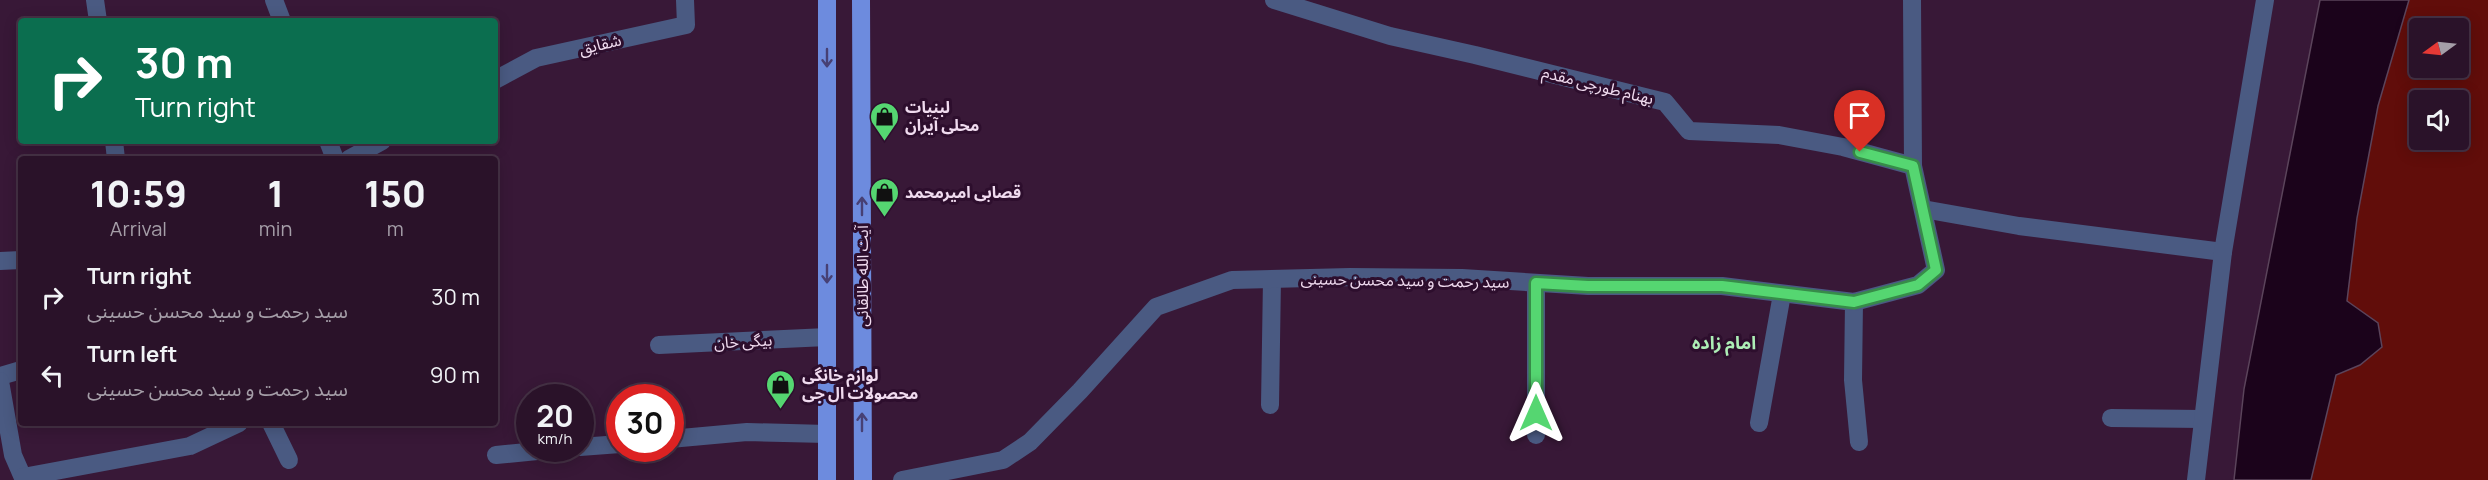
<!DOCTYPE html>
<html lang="en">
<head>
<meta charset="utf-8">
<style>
  body { margin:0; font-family:Manrope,"Noto Sans Arabic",sans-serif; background:#362035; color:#f1f3f6; height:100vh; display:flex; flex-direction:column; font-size:22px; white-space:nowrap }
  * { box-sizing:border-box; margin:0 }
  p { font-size:20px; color:#a59ea8 }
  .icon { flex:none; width:33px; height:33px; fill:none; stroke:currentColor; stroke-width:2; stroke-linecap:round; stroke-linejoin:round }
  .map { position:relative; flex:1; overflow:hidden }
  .drawer { position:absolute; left:18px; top:156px; width:480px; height:270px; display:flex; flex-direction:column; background:#2a1229; border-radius:6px; box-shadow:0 3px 15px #0003,0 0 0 2px #463246 }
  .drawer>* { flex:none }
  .top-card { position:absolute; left:18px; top:18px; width:480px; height:126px; border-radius:6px; box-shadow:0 3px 15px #0003,0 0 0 2px #463246; background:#0b6e4f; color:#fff; overflow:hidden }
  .needle { width:39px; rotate:255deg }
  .tools { position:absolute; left:2409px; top:18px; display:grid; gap:12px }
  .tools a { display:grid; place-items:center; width:60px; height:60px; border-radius:6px; background:#2a1229; box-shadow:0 3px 15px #0003,0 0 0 2px #463246; font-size:30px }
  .speed { position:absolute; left:516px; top:384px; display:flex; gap:12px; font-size:30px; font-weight:700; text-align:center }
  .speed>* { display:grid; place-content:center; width:78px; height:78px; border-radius:50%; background:#2a1229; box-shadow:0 3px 15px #0003,0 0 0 2px #463246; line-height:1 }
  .speed small { font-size:15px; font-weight:400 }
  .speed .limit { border:9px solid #d22; background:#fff; color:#111 }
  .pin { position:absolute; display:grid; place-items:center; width:51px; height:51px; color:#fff; margin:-62px -26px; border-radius:50% 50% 50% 0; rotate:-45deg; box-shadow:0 0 6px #0007 }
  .pin .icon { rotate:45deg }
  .me { position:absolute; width:66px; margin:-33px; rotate:0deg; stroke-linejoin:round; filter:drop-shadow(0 0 4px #0008) }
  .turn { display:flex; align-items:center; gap:21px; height:126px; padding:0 18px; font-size:27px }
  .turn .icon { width:78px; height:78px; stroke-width:2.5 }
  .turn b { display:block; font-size:42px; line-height:51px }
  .eta { display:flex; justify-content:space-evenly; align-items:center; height:102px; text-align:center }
  .eta b { font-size:36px; font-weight:800; line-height:42px }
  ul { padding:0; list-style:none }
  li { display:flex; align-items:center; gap:18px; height:78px; padding:0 18px }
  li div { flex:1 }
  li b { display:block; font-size:22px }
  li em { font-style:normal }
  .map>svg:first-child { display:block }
  .green { fill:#610d0a; fill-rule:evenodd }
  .water { fill:#1b031b; stroke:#5b445b; stroke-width:1.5 }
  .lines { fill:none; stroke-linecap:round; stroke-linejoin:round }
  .minor { stroke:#4a5a82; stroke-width:18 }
  .major { stroke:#6d8bde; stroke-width:18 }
  .oneway { stroke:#474074 }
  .route-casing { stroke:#378b49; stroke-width:15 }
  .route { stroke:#55d671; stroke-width:10 }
  .labels { text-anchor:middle; stroke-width:6; stroke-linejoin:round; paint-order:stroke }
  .street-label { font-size:16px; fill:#f0dbef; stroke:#2d0e2d }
  .poi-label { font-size:16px; font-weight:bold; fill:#f0dbef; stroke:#2d0e2d; text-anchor:start }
  .neighbourhood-label { font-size:18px; font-weight:bold; fill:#adeeb6; stroke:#2d0e2d }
</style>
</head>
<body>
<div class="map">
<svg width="2488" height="480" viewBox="0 0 2488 480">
  <rect width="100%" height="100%" fill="#381837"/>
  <path class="green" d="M 2409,0 L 2488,0 L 2488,480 L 2311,480 L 2336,375 L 2360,365 L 2378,323 L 2347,301 L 2357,218 L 2378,106 ZM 2420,28 L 2458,28 L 2458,68 L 2420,68 ZM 2420,100 L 2458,100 L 2458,140 L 2420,140 Z"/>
  <polygon class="water" points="2320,0 2409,0 2378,106 2357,218 2347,301 2378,323 2382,347 2360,365 2336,375 2311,480 2234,480 2244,389"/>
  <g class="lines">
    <g class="minor">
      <polyline points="95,0 98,21"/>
      <polyline points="274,0 282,21"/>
      <polyline points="1274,0 1390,36 1475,55 1665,102 1689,131 1779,135 1843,147 1913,166"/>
      <polyline points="495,80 536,58 686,25 685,0"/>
      <polyline points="114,141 116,159"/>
      <polyline points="328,141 335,159"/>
      <polyline points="349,159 382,141"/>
      <polyline points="1923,209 2019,226 2223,252"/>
      <polyline points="0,261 21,260"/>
      <polyline points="1854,302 1853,380 1859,442"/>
      <polyline points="659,345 827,337"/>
      <polyline points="0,376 21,370"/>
      <polyline points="0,381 13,455 24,480"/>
      <polyline points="1270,405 1272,279"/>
      <polyline points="2111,418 2203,419"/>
      <polyline points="271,423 289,460"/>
      <polyline points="1759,423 1782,294"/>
      <polyline points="1536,435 1536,283"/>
      <polyline points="670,439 747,432 827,434"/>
      <polyline points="580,447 620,444"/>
      <polyline points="496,455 568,448"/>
      <polyline points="23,477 190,446 239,423"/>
      <polyline points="902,480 1003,460 1030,442 1080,391 1156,307 1232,280 1350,277 1462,278 1588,286 1722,286 1854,302 1918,285 1936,270 1913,166 1912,0"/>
      <polyline points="2196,480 2223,252 2265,0"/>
    </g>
    <g class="major">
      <polyline points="827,0 827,480"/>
      <polyline points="861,0 863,480"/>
    </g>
  </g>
  <defs><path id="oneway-shaft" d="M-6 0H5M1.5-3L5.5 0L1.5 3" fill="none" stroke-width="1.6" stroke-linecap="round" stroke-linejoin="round" transform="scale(1.5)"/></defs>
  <g class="oneway">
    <use href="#oneway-shaft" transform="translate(827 58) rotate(90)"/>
    <use href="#oneway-shaft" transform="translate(862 206) rotate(-90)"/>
    <use href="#oneway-shaft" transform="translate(827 274) rotate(90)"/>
    <use href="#oneway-shaft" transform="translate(862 422) rotate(-90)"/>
  </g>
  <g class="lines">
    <defs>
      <polyline id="route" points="1536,413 1536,283 1588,286 1722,286 1854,302 1918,285 1936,270 1913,166 1860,152"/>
    </defs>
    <use href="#route" class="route-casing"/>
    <use href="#route" class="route"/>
  </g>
  <defs>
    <symbol id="shop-pin" viewBox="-11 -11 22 30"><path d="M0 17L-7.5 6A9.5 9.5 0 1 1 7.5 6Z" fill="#55d671" stroke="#2d0e2d"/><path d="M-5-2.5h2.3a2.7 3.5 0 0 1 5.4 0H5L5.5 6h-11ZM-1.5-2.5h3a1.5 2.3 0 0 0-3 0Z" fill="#111"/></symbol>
  </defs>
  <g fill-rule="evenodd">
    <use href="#shop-pin" x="868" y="100" width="33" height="45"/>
    <use href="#shop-pin" x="868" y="176" width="33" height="45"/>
    <use href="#shop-pin" x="764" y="368" width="33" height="45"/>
  </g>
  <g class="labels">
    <g class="street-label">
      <text transform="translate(600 44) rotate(-13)" y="6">شقایق</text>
      <text transform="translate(1598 85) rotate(14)" y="6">بهنام طورچی مقدم</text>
      <text transform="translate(862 276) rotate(-90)" y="6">آیت الله طالقانی</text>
      <text transform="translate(1405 280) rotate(1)" y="6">سید رحمت و سید محسن حسینی</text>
      <text transform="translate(743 341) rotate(-3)" y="6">بیگی خان</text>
    </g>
    <g class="poi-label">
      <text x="905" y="113">لبنیات<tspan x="905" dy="18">محلی آیران</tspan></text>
      <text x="905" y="198">قصابی امیرمحمد</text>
      <text x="802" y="381">لوازم خانگی<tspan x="802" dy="18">محصولات ال جی</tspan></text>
    </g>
    <g class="neighbourhood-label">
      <text x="1724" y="349">امام زاده</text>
    </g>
  </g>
</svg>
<div class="tools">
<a><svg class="needle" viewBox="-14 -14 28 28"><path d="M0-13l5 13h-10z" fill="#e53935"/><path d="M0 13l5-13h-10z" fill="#a59ea8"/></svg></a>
<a><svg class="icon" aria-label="sound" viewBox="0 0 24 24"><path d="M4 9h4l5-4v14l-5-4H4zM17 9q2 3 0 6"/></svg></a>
</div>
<div class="speed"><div>20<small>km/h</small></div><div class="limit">30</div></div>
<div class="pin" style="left:1860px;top:152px;background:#d93025"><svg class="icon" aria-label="arrive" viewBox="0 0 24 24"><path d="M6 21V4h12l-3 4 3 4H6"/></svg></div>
<svg class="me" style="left:1536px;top:413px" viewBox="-20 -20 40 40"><path d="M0-17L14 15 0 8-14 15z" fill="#55d671" stroke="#fff" stroke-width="4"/></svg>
<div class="top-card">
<div class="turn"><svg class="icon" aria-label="right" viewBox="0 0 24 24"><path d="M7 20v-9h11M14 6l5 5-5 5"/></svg><div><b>30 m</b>Turn right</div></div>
</div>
<section class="drawer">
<div class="eta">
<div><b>10:59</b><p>Arrival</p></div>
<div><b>1</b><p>min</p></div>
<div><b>150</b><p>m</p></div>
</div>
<ul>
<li><svg class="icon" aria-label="right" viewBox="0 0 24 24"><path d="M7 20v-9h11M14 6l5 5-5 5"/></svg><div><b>Turn right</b><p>سید رحمت و سید محسن حسینی</p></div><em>30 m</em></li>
<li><svg class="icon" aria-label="left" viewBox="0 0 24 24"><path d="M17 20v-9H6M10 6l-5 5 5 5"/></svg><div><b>Turn left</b><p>سید رحمت و سید محسن حسینی</p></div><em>90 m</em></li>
</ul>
</section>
</div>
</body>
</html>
